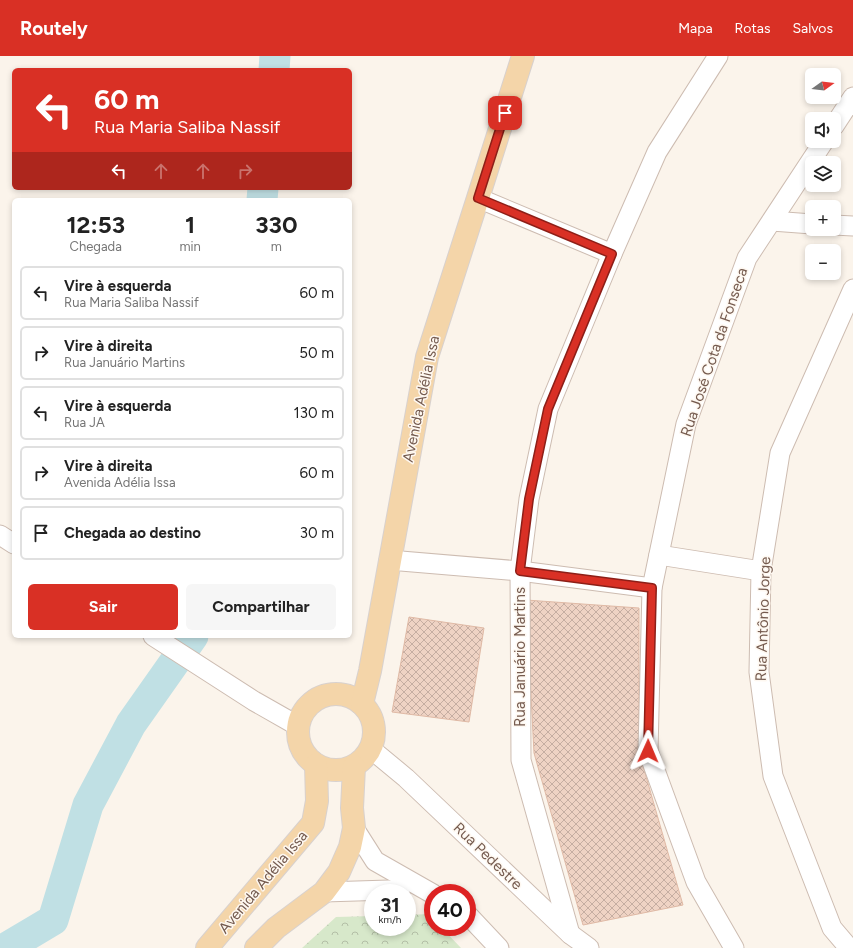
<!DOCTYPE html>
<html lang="pt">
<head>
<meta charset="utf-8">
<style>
  body { margin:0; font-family:Figtree,sans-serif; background:#f6f6f6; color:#222; height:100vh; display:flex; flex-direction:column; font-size:15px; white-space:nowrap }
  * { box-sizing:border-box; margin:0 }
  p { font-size:13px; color:#767676 }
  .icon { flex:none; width:22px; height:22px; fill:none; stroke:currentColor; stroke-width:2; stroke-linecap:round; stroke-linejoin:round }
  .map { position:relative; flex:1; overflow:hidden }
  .side { position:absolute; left:12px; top:142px; width:340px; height:440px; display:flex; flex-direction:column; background:#fff; border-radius:6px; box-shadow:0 2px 6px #0003 }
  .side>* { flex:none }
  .guide { position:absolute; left:12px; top:12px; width:340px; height:122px; border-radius:6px; box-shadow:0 2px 6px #0003; background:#d93025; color:#fff; overflow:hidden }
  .needle { width:26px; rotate:75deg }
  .buttons { position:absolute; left:805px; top:12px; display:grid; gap:8px }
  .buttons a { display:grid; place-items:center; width:36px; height:36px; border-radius:6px; background:#fff; box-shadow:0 2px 6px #0003; font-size:20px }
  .speed { position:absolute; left:364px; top:828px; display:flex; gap:8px; font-size:20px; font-weight:700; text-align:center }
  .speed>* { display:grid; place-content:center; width:52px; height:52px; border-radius:50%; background:#fff; box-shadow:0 2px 6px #0003; line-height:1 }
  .speed small { font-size:10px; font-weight:400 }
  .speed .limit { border:6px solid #d22; background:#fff; color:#111 }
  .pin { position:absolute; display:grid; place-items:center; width:34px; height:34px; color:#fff; margin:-17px; border-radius:8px; box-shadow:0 2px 6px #0006 }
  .me { position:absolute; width:44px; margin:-22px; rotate:1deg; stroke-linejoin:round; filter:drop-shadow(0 0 3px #0008) }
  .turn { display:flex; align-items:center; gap:14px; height:84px; padding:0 16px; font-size:18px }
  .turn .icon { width:52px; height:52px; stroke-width:2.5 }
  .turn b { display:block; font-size:28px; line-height:34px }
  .lanes { display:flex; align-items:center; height:38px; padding:0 16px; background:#0003; justify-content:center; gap:20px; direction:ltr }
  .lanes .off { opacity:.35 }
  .eta { display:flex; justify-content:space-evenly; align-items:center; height:68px; text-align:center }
  .eta b { font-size:24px; font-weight:700; line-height:28px }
  .cta { display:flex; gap:8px; margin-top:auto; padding:8px 16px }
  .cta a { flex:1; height:46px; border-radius:6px; background:#d93025; color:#fff; font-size:16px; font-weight:700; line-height:46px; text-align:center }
  .cta a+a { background:#f6f6f6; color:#222 }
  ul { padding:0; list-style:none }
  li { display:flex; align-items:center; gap:12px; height:54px; margin:0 8px 6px; padding:0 8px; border:2px solid #e0e0e0; border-radius:6px }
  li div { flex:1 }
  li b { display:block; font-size:15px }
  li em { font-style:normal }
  header { display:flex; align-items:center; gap:24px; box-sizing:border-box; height:56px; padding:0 20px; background:#d93025; color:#fff }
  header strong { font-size:19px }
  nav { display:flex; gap:22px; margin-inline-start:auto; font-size:14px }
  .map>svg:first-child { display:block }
  .forest { fill:url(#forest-crowns) }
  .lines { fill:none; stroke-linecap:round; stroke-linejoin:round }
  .river { stroke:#c0e0e4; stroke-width:31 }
  .building { fill:url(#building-cross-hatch); stroke:#e0baa6 }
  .minor-casing { stroke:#cdbcb1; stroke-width:21 }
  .major-casing { stroke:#d8d1ce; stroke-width:24 }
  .minor { stroke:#fff; stroke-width:19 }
  .major { stroke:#f4d5a9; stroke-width:22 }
  .route-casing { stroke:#8d1f18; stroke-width:10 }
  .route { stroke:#d93025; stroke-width:7 }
  .labels { text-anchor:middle; stroke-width:3; stroke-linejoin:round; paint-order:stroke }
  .street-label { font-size:15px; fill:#755b4f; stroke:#fef8f1 }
</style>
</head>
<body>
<header>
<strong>Routely</strong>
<nav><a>Mapa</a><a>Rotas</a><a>Salvos</a></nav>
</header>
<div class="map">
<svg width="853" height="892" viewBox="0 0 853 892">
  <defs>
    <pattern id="forest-crowns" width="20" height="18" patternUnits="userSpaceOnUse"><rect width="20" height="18" fill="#d7e8ca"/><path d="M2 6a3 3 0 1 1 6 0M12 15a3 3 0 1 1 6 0" fill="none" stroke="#b3bfa6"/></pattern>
    <pattern id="building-cross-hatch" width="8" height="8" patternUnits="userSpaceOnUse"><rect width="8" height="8" fill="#efd3c4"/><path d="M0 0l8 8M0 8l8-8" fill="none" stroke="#c6aea2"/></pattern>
  </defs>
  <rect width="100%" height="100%" fill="#fbf4eb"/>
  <polygon class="forest" points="429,858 433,862 433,871 441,871 461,892 302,892 336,861 373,860 373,871 407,871 407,859"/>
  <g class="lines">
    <g class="river">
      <polyline points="274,14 275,0"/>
      <polyline points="262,144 263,132"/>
      <polyline points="6,892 53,864 88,749 131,668 193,580"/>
    </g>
  </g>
  <g class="building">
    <polygon points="526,544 639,552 639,696 683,849 583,869 534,697"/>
    <polygon points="409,561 484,572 469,666 392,656"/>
  </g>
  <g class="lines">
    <defs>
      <g id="minor">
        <polyline points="834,70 853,41"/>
        <polyline points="478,142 612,198"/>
        <polyline points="772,165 812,168"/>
        <polyline points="834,169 853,170"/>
        <polyline points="0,479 14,488"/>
        <polyline points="659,499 761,515"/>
        <polyline points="389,504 520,515 652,532"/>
        <polyline points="153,580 254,645 298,670"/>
        <polyline points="371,693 406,722 570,878 589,892"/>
        <polyline points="354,772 375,805 433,838"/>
        <polyline points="324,836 389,834 400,837"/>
        <polyline points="467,858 499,892"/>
        <polyline points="570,878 521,704 520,515 529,443 548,353 612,198 657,96 718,0"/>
        <polyline points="734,892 696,826 648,695 652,532 686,368 747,202 824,85"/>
        <polyline points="849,892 832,872 773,720 759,616 761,515 780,397 853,233"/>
      </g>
      <g id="major">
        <circle cx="336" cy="676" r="38"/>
        <polyline points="362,648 370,615 427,301 478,142 523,0"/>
        <polyline points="207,892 313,767 317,745 316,709"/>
        <polyline points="256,892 276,872 324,836 339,816 350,791 354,772 352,752 354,711"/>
      </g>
    </defs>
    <use href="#minor" class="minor-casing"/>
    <use href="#major" class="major-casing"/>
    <use href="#minor" class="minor"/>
    <use href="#major" class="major"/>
  </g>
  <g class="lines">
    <defs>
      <polyline id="route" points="505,57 478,142 612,198 548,353 529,443 520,515 652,532 648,695"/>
    </defs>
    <use href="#route" class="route-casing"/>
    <use href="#route" class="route"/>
  </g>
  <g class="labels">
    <g class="street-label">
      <text transform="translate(714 296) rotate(-71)" y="5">Rua José Cota da Fonseca</text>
      <text transform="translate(421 343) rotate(-78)" y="5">Avenida Adélia Issa</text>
      <text transform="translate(763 563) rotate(-88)" y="5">Rua Antônio Jorge</text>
      <text transform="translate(520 601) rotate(-90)" y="5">Rua Januário Martins</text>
      <text transform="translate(488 800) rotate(44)" y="5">Rua Pedestre</text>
      <text transform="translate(263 826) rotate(-50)" y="5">Avenida Adélia Issa</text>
    </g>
  </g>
</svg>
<div class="buttons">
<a><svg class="needle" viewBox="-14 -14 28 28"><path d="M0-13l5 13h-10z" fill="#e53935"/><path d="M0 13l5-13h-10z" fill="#767676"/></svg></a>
<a><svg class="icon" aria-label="sound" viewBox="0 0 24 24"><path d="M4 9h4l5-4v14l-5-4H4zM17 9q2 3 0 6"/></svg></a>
<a><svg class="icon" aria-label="layers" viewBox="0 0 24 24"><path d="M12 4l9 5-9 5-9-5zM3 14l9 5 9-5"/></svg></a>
<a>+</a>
<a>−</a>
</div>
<div class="speed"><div>31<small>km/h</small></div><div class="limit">40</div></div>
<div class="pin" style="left:505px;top:57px;background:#d93025"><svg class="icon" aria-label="arrive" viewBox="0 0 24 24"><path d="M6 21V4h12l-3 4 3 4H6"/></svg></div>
<svg class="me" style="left:648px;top:695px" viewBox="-20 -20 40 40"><path d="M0-17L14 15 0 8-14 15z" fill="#d93025" stroke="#fff" stroke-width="4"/></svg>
<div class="guide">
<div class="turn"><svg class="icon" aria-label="left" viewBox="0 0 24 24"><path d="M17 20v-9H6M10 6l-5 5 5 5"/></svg><div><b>60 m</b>Rua Maria Saliba Nassif</div></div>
<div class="lanes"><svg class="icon" aria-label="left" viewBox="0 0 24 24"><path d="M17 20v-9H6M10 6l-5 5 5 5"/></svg><svg class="icon off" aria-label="ahead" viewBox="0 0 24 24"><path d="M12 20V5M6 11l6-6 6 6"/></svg><svg class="icon off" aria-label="ahead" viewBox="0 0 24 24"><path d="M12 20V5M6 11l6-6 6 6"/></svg><svg class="icon off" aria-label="right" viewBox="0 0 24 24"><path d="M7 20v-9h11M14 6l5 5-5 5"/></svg></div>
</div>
<section class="side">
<div class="eta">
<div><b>12:53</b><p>Chegada</p></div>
<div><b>1</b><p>min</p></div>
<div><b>330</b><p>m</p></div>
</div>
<ul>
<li><svg class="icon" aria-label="left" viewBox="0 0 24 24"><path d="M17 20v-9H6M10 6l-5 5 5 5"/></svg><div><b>Vire à esquerda</b><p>Rua Maria Saliba Nassif</p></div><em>60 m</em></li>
<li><svg class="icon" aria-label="right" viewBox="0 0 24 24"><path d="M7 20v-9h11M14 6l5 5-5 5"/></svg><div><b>Vire à direita</b><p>Rua Januário Martins</p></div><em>50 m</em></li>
<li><svg class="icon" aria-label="left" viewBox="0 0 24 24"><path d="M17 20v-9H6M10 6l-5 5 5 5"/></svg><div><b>Vire à esquerda</b><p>Rua JA</p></div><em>130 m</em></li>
<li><svg class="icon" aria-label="right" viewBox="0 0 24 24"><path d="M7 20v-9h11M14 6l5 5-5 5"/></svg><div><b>Vire à direita</b><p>Avenida Adélia Issa</p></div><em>60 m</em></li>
<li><svg class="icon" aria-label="arrive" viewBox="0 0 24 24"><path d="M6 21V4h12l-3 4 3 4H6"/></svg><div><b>Chegada ao destino</b></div><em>30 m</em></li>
</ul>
<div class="cta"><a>Sair</a><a>Compartilhar</a></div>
</section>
</div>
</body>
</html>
